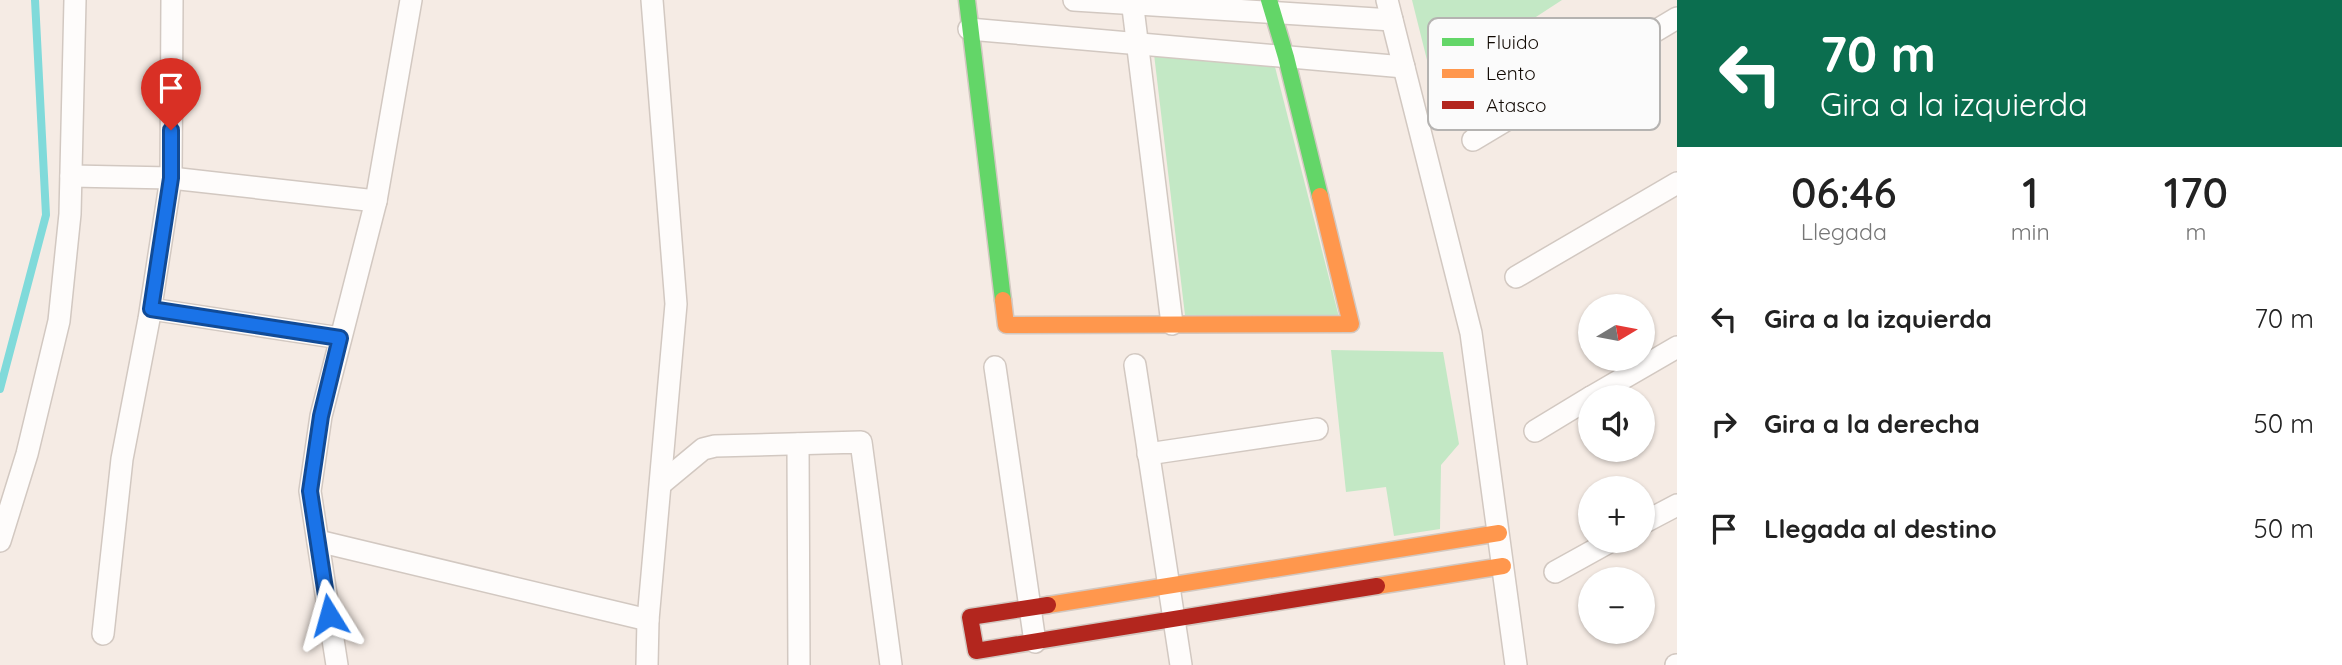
<!DOCTYPE html>
<html lang="es">
<head>
<meta charset="utf-8">
<style>
  body { margin:0; font-family:Quicksand,sans-serif; background:#f6f6f6; color:#222; height:100vh; display:flex; flex-direction:column; font-size:26px; white-space:nowrap }
  * { box-sizing:border-box; margin:0 }
  p { font-size:23px; color:#767676 }
  .icon { flex:none; width:38px; height:38px; fill:none; stroke:currentColor; stroke-width:2; stroke-linecap:round; stroke-linejoin:round }
  .map { position:relative; flex:1; overflow:hidden }
  .drawer { display:flex; flex-direction:column; background:#fff; width:665px }
  .drawer>* { flex:none }
  .banner { background:#0b6e4f; color:#fff; overflow:hidden }
  .needle { width:46px; rotate:80deg }
  .tools { position:absolute; left:1578px; top:294px; display:grid; gap:14px }
  .tools a { display:grid; place-items:center; width:77px; height:77px; border-radius:50%; background:#fff; box-shadow:0 2px 5px #0004; font-size:35px }
  .pin { position:absolute; display:grid; place-items:center; width:60px; height:60px; color:#fff; margin:-72px -30px; border-radius:50% 50% 50% 0; rotate:-45deg; box-shadow:0 0 7px #0007 }
  .pin .icon { rotate:45deg }
  .me { position:absolute; width:77px; margin:-38px; rotate:352deg; stroke-linejoin:round; filter:drop-shadow(0 0 5px #0008) }
  .turn { display:flex; align-items:center; gap:24px; height:147px; padding:0 28px; font-size:32px }
  .turn .icon { width:91px; height:91px; stroke-width:2.5 }
  .turn b { display:block; font-size:49px; line-height:60px }
  .eta { display:flex; justify-content:space-evenly; align-items:center; height:119px; text-align:center }
  .eta b { font-size:42px; font-weight:600; line-height:49px }
  ul { padding:0; list-style:none }
  li { display:flex; align-items:center; gap:21px; height:105px; padding:0 28px }
  li div { flex:1 }
  li b { display:block; font-size:26px }
  li em { font-style:normal }
  main { display:flex; flex:1; min-height:0 }
  .map>svg:first-child { display:block }
  .green { fill:#c3e8c5 }
  .lines { fill:none; stroke-linecap:round; stroke-linejoin:round }
  .stream { stroke:#80dada; stroke-width:8 }
  .street-casing { stroke:#d2c8c1; stroke-width:24 }
  .fast-casing { stroke:#d2c8c1; stroke-width:19 }
  .slow-casing { stroke:#d2c8c1; stroke-width:19 }
  .jam-casing { stroke:#d2c8c1; stroke-width:19 }
  .street { stroke:#fefcfb; stroke-width:21 }
  .fast { stroke:#63d668; stroke-width:16 }
  .slow { stroke:#ff974d; stroke-width:16 }
  .jam { stroke:#b3261e; stroke-width:16 }
  .route-casing { stroke:#114b97; stroke-width:18 }
  .route { stroke:#1a73e8; stroke-width:12 }
  .key { fill:#fbfbfb; stroke:#b5b3b1; stroke-width:2 }
  .key-label { font-size:19px; fill:#120a04 }
</style>
</head>
<body>
<main>
<div class="map">
<svg width="1677" height="665" viewBox="0 0 1677 665">
  <rect width="100%" height="100%" fill="#f5ebe4"/>
  <g class="green">
    <polygon points="1412,0 1562,0 1433,84"/>
    <polygon points="1154,54 1274,63 1339,317 1185,315"/>
    <polygon points="1331,350 1443,352 1459,444 1441,465 1440,529 1394,536 1386,487 1346,492"/>
  </g>
  <g class="lines">
    <polyline class="stream" points="0,389 46,215 35,0"/>
    <defs>
      <g id="street">
        <polyline points="1074,0 1392,20"/>
        <polyline points="1132,0 1172,324"/>
        <polyline points="1387,0 1471,333 1516,665"/>
        <polyline points="969,29 1404,67"/>
        <polyline points="1473,140 1677,18"/>
        <polyline points="71,176 171,178 376,201"/>
        <polyline points="1516,277 1677,183"/>
        <polyline points="151,309 340,338"/>
        <polyline points="1135,365 1181,665"/>
        <polyline points="995,367 1035,642"/>
        <polyline points="1591,397 1677,347"/>
        <polyline points="1535,431 1591,397"/>
        <polyline points="798,444 799,665"/>
        <polyline points="1148,454 1317,429"/>
        <polyline points="662,483 703,449 715,446 861,442 891,665"/>
        <polyline points="1643,523 1677,505"/>
        <polyline points="0,541 27,454 59,321 70,214 75,0"/>
        <polyline points="318,541 648,620"/>
        <polyline points="1555,572 1611,541"/>
        <polyline points="103,634 122,459 149,319 171,178 172,0"/>
        <polyline points="337,665 310,491 321,416 376,201 411,0"/>
        <polyline points="647,665 648,620 676,304 652,0"/>
        <polyline points="1676,665 1677,665"/>
      </g>
      <g id="fast">
        <polyline points="967,0 1003,300"/>
        <polyline points="1269,0 1286,57 1320,196"/>
      </g>
      <g id="slow">
        <polyline points="1003,300 1006,325 1351,324 1320,196"/>
        <polyline points="1377,586 1503,566"/>
        <polyline points="1048,605 1499,533"/>
      </g>
      <polyline id="jam" points="1048,605 970,617 976,651 1377,586"/>
    </defs>
    <use href="#street" class="street-casing"/>
    <use href="#fast" class="fast-casing"/>
    <use href="#slow" class="slow-casing"/>
    <use href="#jam" class="jam-casing"/>
    <use href="#street" class="street"/>
    <use href="#fast" class="fast"/>
    <use href="#slow" class="slow"/>
    <use href="#jam" class="jam"/>
  </g>
  <g class="lines">
    <defs>
      <polyline id="route" points="171,130 171,178 151,309 340,338 321,416 310,491 329,615"/>
    </defs>
    <use href="#route" class="route-casing"/>
    <use href="#route" class="route"/>
  </g>
  <rect x="1428" y="18" width="232" height="112" rx="10" class="key"/>
  <rect x="1442" y="38" width="32" height="8" fill="#63d668"/>
  <rect x="1442" y="69" width="32" height="9" fill="#ff974d"/>
  <rect x="1442" y="101" width="32" height="8" fill="#b3261e"/>
  <g class="key-label">
    <text x="1486" y="49">Fluido</text>
    <text x="1486" y="80">Lento</text>
    <text x="1486" y="112">Atasco</text>
  </g>
</svg>
<div class="tools">
<a><svg class="needle" viewBox="-14 -14 28 28"><path d="M0-13l5 13h-10z" fill="#e53935"/><path d="M0 13l5-13h-10z" fill="#767676"/></svg></a>
<a><svg class="icon" aria-label="sound" viewBox="0 0 24 24"><path d="M4 9h4l5-4v14l-5-4H4zM17 9q2 3 0 6"/></svg></a>
<a>+</a>
<a>−</a>
</div>
<div class="pin" style="left:171px;top:130px;background:#d93025"><svg class="icon" aria-label="arrive" viewBox="0 0 24 24"><path d="M6 21V4h12l-3 4 3 4H6"/></svg></div>
<svg class="me" style="left:329px;top:615px" viewBox="-20 -20 40 40"><path d="M0-17L14 15 0 8-14 15z" fill="#1a73e8" stroke="#fff" stroke-width="4"/></svg>
</div>
<section class="drawer">
<div class="banner">
<div class="turn"><svg class="icon" aria-label="left" viewBox="0 0 24 24"><path d="M17 20v-9H6M10 6l-5 5 5 5"/></svg><div><b>70 m</b>Gira a la izquierda</div></div>
</div>
<div class="eta">
<div><b>06:46</b><p>Llegada</p></div>
<div><b>1</b><p>min</p></div>
<div><b>170</b><p>m</p></div>
</div>
<ul>
<li><svg class="icon" aria-label="left" viewBox="0 0 24 24"><path d="M17 20v-9H6M10 6l-5 5 5 5"/></svg><div><b>Gira a la izquierda</b></div><em>70 m</em></li>
<li><svg class="icon" aria-label="right" viewBox="0 0 24 24"><path d="M7 20v-9h11M14 6l5 5-5 5"/></svg><div><b>Gira a la derecha</b></div><em>50 m</em></li>
<li><svg class="icon" aria-label="arrive" viewBox="0 0 24 24"><path d="M6 21V4h12l-3 4 3 4H6"/></svg><div><b>Llegada al destino</b></div><em>50 m</em></li>
</ul>
</section>
</main>
</body>
</html>
